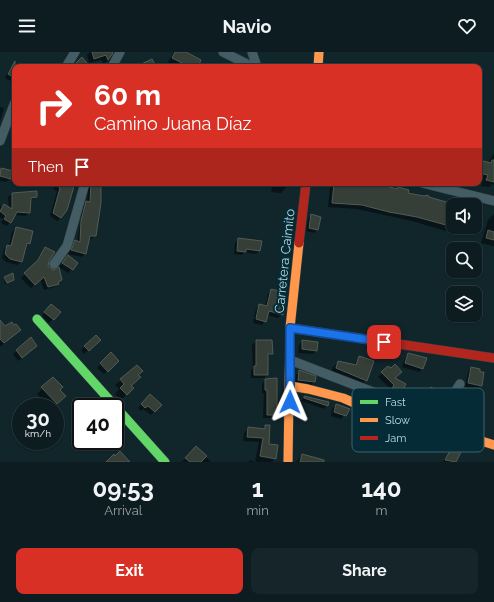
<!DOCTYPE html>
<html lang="en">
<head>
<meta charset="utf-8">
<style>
  body { margin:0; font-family:Raleway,sans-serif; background:#152529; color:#f1f3f6; height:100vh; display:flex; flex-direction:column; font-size:15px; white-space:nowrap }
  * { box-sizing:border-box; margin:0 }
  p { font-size:13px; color:#9aa1a5 }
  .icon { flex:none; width:22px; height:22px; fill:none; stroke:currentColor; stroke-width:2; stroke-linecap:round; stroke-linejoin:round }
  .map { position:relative; height:410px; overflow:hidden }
  .sheet { display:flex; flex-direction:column; background:#0c1c20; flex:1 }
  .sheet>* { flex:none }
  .top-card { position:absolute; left:12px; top:12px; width:470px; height:122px; border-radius:8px; box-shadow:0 1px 3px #0004,0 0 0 1px #2c3a3e; background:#d93025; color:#fff; overflow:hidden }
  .buttons { position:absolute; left:446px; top:146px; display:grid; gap:8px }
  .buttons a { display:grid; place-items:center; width:36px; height:36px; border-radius:8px; background:#0c1c20; box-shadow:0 1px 3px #0004,0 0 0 1px #2c3a3e; font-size:20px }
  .speed { position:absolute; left:12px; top:346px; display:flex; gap:8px; font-size:20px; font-weight:700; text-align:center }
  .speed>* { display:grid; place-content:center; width:52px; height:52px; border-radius:50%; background:#0c1c20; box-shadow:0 1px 3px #0004,0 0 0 1px #2c3a3e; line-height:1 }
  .speed small { font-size:10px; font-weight:400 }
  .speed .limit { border:2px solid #111; border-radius:6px; background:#fff; color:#111 }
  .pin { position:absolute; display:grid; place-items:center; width:34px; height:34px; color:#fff; margin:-17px; border-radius:8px; box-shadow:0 2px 6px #0006 }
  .me { position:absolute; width:44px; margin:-22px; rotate:1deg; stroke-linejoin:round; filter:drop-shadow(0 0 3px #0008) }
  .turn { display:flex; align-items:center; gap:14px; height:84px; padding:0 16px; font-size:18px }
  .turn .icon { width:52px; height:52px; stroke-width:2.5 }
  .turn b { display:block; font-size:28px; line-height:34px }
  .then { display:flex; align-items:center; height:38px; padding:0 16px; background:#0003; gap:8px; font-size:15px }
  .eta { display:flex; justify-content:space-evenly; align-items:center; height:68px; text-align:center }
  .eta b { font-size:24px; font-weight:700; line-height:28px }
  .cta { display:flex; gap:8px; margin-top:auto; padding:8px 16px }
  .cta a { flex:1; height:46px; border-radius:8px; background:#d93025; color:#fff; font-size:16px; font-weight:700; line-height:46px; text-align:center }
  .cta a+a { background:#152529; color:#f1f3f6 }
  header { display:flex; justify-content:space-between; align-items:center; height:52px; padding:0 16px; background:#0c1c20; font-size:18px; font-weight:700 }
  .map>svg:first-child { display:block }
  .shadow { fill:#0007 }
  .building { fill:#353e37; stroke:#535b53 }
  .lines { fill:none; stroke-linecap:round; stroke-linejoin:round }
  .street-casing { stroke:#2f4046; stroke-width:10 }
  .fast-casing { stroke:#2f4046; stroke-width:10 }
  .slow-casing { stroke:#2f4046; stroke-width:10 }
  .jam-casing { stroke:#2f4046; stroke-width:10 }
  .street { stroke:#445c63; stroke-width:9 }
  .fast { stroke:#63d668; stroke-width:9 }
  .slow { stroke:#ff974d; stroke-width:9 }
  .jam { stroke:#b3261e; stroke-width:9 }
  .route-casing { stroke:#114b97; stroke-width:10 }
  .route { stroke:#1a73e8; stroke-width:7 }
  .labels { text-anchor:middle; stroke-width:4; stroke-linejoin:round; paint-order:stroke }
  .street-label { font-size:13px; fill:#bddee9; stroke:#052c36 }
  .key { fill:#052c36; stroke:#3c616c; stroke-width:1 }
  .key-label { font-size:11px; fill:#bddee9 }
</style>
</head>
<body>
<header><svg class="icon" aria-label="menu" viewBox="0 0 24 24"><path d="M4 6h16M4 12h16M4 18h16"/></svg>Navio<svg class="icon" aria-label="heart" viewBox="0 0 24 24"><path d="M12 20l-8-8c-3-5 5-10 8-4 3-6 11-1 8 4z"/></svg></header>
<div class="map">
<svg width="494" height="410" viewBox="0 0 494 410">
  <rect width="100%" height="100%" fill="#10262b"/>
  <g class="shadow">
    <polygon points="90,0 111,0 108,8 104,12 101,8 89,11 87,3"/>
    <polygon points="174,0 183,0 197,15 173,15 167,12"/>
    <polygon points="77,10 89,15 74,15"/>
    <polygon points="17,12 23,15 15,15 15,31 5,26 9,18"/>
    <polygon points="0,55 4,56 0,69"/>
    <polygon points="494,101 494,133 492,132 489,135 481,134 482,131 479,130 479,109 488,111"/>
    <polygon points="1,117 10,126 6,130 0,129"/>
    <polygon points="58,131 78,131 76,135 72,138 61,166 57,169 50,164 57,139 53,137"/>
    <polygon points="273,131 287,131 286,135 281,141 271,140"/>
    <polygon points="335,131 370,131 453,157 453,175 462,175 461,178 456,182 412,169 357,157 328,155 330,136"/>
    <polygon points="91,133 95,184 91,187 89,187 85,201 82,205 68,202 71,193 77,190 83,154 87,150 88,137"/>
    <polygon points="12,142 36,145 30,149 29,160 26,164 14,163 7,174 1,171 3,167 0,166 0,154 9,156 8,145"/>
    <polygon points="494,162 494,194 493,194 481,191 488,168"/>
    <polygon points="311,163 317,178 314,181 306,179 308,167"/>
    <polygon points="16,176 29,191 25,195 21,210 17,213 6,210 2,206 4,197 9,194 12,180"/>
    <polygon points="239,187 260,198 256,202 244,200 242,203 234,202 235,191"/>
    <polygon points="45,196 47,212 61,228 54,235 44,238 40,227 31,236 21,226 34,213"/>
    <polygon points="64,208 77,211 68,221 59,215"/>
    <polygon points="5,225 13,228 5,232 4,227"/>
    <polygon points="272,238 282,262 278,266 267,263 265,269 262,273 253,271 256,257 259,253 265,255 268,242"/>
    <polygon points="48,257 59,260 49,271 42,264"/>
    <polygon points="5,275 20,278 0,295 0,276"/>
    <polygon points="96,284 99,288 84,302 81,298"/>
    <polygon points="31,286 32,298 18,309 13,302"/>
    <polygon points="256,289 272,301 267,305 267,323 264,326 251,326 251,318 253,316 252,293"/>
    <polygon points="303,289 316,299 313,302 298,301 299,293"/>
    <polygon points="111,302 118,309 104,322 97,316"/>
    <polygon points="408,302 422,317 419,320 402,315 405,306"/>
    <polygon points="359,305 366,328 361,333 331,321 333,315 338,310 353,314"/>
    <polygon points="137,315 137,323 130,334 132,336 121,348 115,342 119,337 115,333"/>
    <polygon points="388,315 399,344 396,347 387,344 391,337 378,325"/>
    <polygon points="471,316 481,333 477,337 465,335 468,320"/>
    <polygon points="300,320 315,325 314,330 310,334 295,331 296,323"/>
    <polygon points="53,326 64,344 52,355 49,355 37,342"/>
    <polygon points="265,328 276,362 273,366 263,366 264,341 262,341 262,332"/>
    <polygon points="150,343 160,353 151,363 143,357 141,359 138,356"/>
    <polygon points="305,345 327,353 324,357 301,349"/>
    <polygon points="85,348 92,355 81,355 81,371 71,362"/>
    <polygon points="336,353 348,358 341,367 331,364 332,357"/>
    <polygon points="266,374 268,392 275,407 272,410 255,410 259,390 243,389 244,381 249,376 262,378"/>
    <polygon points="99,389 106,389 103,392"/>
    <polygon points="196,395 211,410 182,410"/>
    <polygon points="452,396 459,400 455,410 443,410"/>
    <polygon points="302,403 324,409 324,410 296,410"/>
    <polygon points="251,408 254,410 248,410"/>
  </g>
  <g class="building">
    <polygon points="92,0 112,0 113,1 108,8 106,3 94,7"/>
    <polygon points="175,0 186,0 201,8 198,15 190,15 172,6"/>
    <polygon points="82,5 90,15 79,15 76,11"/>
    <polygon points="152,7 156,15 135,15"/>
    <polygon points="15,9 15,26 8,22"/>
    <polygon points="479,108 491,111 492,108 494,108 494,130 486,128 488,123 479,121"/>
    <polygon points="1,116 13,119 11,127 0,124"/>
    <polygon points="54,131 75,131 67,158 61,166 53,161 60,136"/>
    <polygon points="334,131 374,131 397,137 398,135 409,138 408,141 413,142 424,144 428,143 429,145 453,152 453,175 417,165 389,160 362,153 332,151"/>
    <polygon points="91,132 101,133 101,151 96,184 90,184 86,202 71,198 75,188 80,190 81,169 86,149 90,150"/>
    <polygon points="37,139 37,145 31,146 30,161 17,160 11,171 4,167 6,164 0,159 4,152 12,157 12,141"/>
    <polygon points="311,162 321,165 318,178 309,176"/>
    <polygon points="16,175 33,179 30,192 27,191 22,210 10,207 5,202 7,193 11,194"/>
    <polygon points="488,178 494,180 494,188 486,186"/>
    <polygon points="238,186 262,189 260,199 246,197 246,200 237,199"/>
    <polygon points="45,195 55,200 49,209 48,214 53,218 59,215 62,228 58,230 59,232 48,235 44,225 35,233 24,221 38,208"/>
    <polygon points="68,203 78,211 73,218 62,211"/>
    <polygon points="13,221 14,228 7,231 4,225"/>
    <polygon points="271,237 283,240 282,245 286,246 283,263 269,259 266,270 256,267 259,252 267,254"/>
    <polygon points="51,252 61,260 54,268 44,260"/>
    <polygon points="0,268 5,274 12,270 14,273 16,272 21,278 4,291 0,287"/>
    <polygon points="96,283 101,288 89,299 84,294"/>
    <polygon points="31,285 37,294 22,306 16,298"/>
    <polygon points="256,288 272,288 273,302 268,302 268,323 254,323 254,314 256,314"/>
    <polygon points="302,288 318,290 317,299 302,297"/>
    <polygon points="111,300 119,309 108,320 100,311"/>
    <polygon points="408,301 427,306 423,317 405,311"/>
    <polygon points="359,304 374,309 367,329 336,316 338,309 356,313"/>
    <polygon points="395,312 402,320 395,326 406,332 400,344 390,340 394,333 381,320 388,314 391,316"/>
    <polygon points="137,313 143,319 138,323 141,325 131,334 134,336 127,343 120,336 124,332 120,327"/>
    <polygon points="471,315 480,317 480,320 484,320 482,334 468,331"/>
    <polygon points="299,318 316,324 315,330 298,328"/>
    <polygon points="53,325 63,335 60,338 66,344 57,352 41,335"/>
    <polygon points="277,326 277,363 267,363 267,338 265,338 265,327"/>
    <polygon points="431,335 442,342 431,356 421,348"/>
    <polygon points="150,342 162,353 155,360 148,354 145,356 141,352"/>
    <polygon points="304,344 329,350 328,354 304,346"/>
    <polygon points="85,347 93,355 77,355"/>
    <polygon points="336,352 350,357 346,364 334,360"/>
    <polygon points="265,373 270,373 269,392 278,393 276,407 260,404 263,386 247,385 248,375 265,377"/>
    <polygon points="196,394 207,404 201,410 190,410 185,406"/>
    <polygon points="452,395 461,400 456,410 445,408"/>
    <polygon points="120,399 130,410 106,410 114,402 115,404"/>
    <polygon points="302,402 324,408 324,410 300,410"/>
  </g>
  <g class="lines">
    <defs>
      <g id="street">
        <polyline points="223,0 253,15"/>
        <polyline points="252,0 257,15"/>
        <polyline points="66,15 75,0"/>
        <polyline points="112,15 120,0"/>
        <polyline points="0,89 15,50"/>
        <polyline points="422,131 494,149"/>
        <polyline points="54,212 67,194 85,131"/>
        <polyline points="290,308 435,364 443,359 460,332"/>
      </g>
      <polyline id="fast" points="37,267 165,410"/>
      <g id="slow">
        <polyline points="318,15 319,0"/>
        <polyline points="290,334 308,337 343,346 426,382 456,381 494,393"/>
        <polyline points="288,410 290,276 299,191"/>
      </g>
      <g id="jam">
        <polyline points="299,191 306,131"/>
        <polyline points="290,276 494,306"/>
      </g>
    </defs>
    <use href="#street" class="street-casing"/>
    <use href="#fast" class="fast-casing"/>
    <use href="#slow" class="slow-casing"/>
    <use href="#jam" class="jam-casing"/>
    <use href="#street" class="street"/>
    <use href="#fast" class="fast"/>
    <use href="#slow" class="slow"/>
    <use href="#jam" class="jam"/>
  </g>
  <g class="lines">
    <defs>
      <polyline id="route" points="290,350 290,276 384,290"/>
    </defs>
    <use href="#route" class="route-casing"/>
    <use href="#route" class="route"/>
  </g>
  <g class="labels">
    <g class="street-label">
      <text transform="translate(284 209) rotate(-84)" y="5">Carretera Caimito</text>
    </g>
  </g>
  <rect x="352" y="336" width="132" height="64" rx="6" class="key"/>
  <rect x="360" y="348" width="18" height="4" fill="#63d668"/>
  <rect x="360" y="366" width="18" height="4" fill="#ff974d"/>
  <rect x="360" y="384" width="18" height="4" fill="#b3261e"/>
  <g class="key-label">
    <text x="385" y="354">Fast</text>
    <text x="385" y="372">Slow</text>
    <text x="385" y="390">Jam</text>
  </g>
</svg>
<div class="buttons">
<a><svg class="icon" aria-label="sound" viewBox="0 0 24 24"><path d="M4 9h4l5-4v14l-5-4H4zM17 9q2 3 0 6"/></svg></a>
<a><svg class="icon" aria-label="search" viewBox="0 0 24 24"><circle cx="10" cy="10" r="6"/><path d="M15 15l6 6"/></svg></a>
<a><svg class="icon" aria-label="layers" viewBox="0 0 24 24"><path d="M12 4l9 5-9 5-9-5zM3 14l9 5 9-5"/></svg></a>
</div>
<div class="speed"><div>30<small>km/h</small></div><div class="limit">40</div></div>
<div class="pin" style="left:384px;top:290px;background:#d93025"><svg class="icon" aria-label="arrive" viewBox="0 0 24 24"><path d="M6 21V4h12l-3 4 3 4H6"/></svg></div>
<svg class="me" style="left:290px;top:350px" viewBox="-20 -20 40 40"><path d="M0-17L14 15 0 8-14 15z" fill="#1a73e8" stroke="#fff" stroke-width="4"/></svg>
<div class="top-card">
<div class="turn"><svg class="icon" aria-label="right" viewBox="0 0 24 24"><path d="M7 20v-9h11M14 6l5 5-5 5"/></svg><div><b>60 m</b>Camino Juana Díaz</div></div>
<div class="then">Then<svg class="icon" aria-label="arrive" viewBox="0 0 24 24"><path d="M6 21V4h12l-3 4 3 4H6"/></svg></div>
</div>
</div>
<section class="sheet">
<div class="eta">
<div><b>09:53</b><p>Arrival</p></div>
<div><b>1</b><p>min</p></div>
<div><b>140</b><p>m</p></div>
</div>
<div class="cta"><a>Exit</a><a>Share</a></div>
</section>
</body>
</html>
